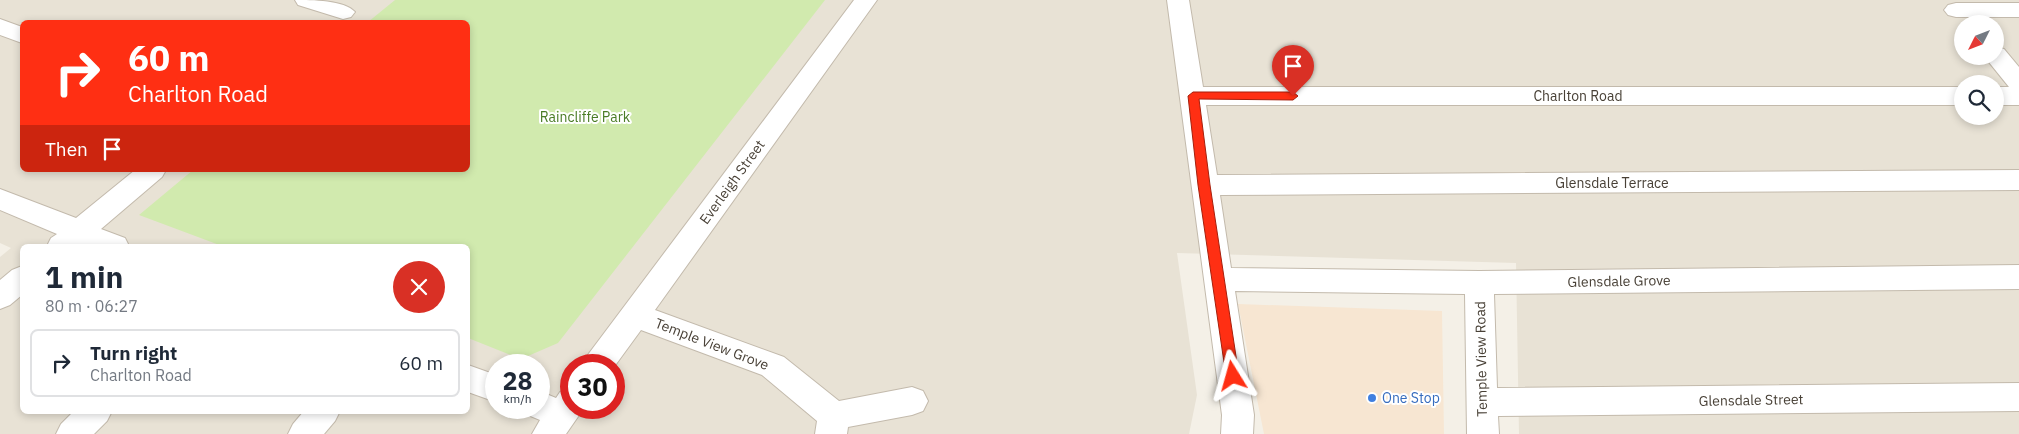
<!DOCTYPE html>
<html lang="en">
<head>
<meta charset="utf-8">
<style>
  body { margin:0; font-family:"IBM Plex Sans",sans-serif; background:#f2f2f3; color:#1f2937; height:100vh; display:flex; flex-direction:column; font-size:19px; white-space:nowrap }
  * { box-sizing:border-box; margin:0 }
  p { font-size:16px; color:#747a83 }
  .icon { flex:none; width:28px; height:28px; fill:none; stroke:currentColor; stroke-width:2; stroke-linecap:round; stroke-linejoin:round }
  .map { position:relative; flex:1; overflow:hidden }
  .side { position:absolute; left:20px; top:244px; width:450px; height:170px; display:flex; flex-direction:column; background:#fff; border-radius:8px; box-shadow:0 2px 8px #0003 }
  .side>* { flex:none }
  .banner { position:absolute; left:20px; top:20px; width:450px; height:152px; border-radius:8px; box-shadow:0 2px 8px #0003; background:#ff2f13; color:#fff; overflow:hidden }
  .needle { width:32px; rotate:228deg }
  .tools { position:absolute; left:1954px; top:15px; display:grid; gap:10px }
  .tools a { display:grid; place-items:center; width:50px; height:50px; border-radius:50%; background:#fff; box-shadow:0 2px 8px #0003; font-size:25px }
  .speed { position:absolute; left:485px; top:354px; display:flex; gap:10px; font-size:25px; font-weight:700; text-align:center }
  .speed>* { display:grid; place-content:center; width:65px; height:65px; border-radius:50%; background:#fff; box-shadow:0 2px 8px #0003; line-height:1 }
  .speed small { font-size:12px; font-weight:400 }
  .speed .limit { border:8px solid #d22; background:#fff; color:#111 }
  .pin { position:absolute; display:grid; place-items:center; width:42px; height:42px; color:#fff; margin:-51px -21px; border-radius:50% 50% 50% 0; rotate:-45deg; box-shadow:0 0 5px #0007 }
  .pin .icon { rotate:45deg }
  .me { position:absolute; width:55px; margin:-28px; rotate:352deg; stroke-linejoin:round; filter:drop-shadow(0 0 4px #0008) }
  .turn { display:flex; align-items:center; gap:18px; height:105px; padding:0 25px; font-size:22px }
  .turn .icon { width:65px; height:65px; stroke-width:2.5 }
  .turn b { display:block; font-size:35px; line-height:42px }
  .then { display:flex; align-items:center; height:48px; padding:0 25px; background:#0003; gap:10px; font-size:19px }
  .round { display:grid; place-items:center; flex:none; width:52px; height:52px; border-radius:26px; background:#f2f2f3 }
  .overview { display:flex; align-items:center; justify-content:space-between; height:85px; padding:0 25px }
  h1 { font-size:30px; font-weight:800; line-height:38px }
  ul { padding:0; list-style:none }
  li { display:flex; align-items:center; gap:15px; height:68px; margin:0 10px 8px; padding:0 15px; border:2px solid #e0e1e3; border-radius:8px }
  li div { flex:1 }
  li b { display:block; font-size:19px }
  li em { font-style:normal }
  .map>svg:first-child { display:block }
  .residential { fill:#e8e2d5; fill-rule:evenodd }
  .commercial { fill:#f7e6d2 }
  .green { fill:#d1eaae }
  .lines { fill:none; stroke-linecap:round; stroke-linejoin:round }
  .street-casing { stroke:#c3baac; stroke-width:2 }
  .street { fill:#fff; fill-rule:evenodd }
  .route { fill:#ff2f13; stroke:#a61f0c }
  .shop-dot { fill:#3f7fe0; stroke:#fff; stroke-width:2 }
  .labels { text-anchor:middle; stroke-width:4; stroke-linejoin:round; paint-order:stroke }
  .street-label { font-size:14px; fill:#484036; stroke:#fff }
  .park-label { font-size:14px; fill:#4a7c26; stroke:#fff }
  .shop-label { font-size:14px; fill:#366cbe; stroke:#fff; text-anchor:start }
</style>
</head>
<body>
<div class="map">
<svg width="2019" height="434" viewBox="0 0 2019 434">
  <rect width="100%" height="100%" fill="#f4f0e7"/>
  <path class="residential" d="M 0,0 L 2019,0 L 2019,434 L 1519,434 L 1516,263 L 1177,253 L 1197,395 L 1189,434 L 0,434 L 0,257 L 11,248 L 0,243 ZM 22,22 L 468,22 L 468,170 L 22,170 ZM 1962,24 L 1995,24 L 1995,56 L 1962,56 ZM 1962,84 L 1995,84 L 1995,116 L 1962,116 ZM 22,246 L 468,246 L 468,411 L 22,411 ZM 496,365 L 539,365 L 539,408 L 496,408 ZM 571,365 L 614,365 L 614,408 L 571,408 Z"/>
  <polygon class="commercial" points="1238,304 1442,311 1444,434 1264,434"/>
  <polygon class="green" points="395,0 825,0 558,343 521,359 468,338 468,246 222,246 139,215 193,170 468,170 468,22 368,22"/>
  <g class="lines">
    <defs>
      <g id="street">
        <path d="M 295,0 C 312,0 344,0 355,12 L 351,17 L 343,19 L 298,5 Z"/>
        <polygon points="854,0 877,0 655,310 784,357 839,401 912,387 923,391 928,401 923,411 912,415 848,427 847,434 815,434 817,421 762,375 641,330 614,367 614,365 583,365 587,356"/>
        <polygon points="1167,0 1189,0 1203,87 1962,87 1962,105 1206,105 1217,175 2019,170 2019,190 1220,195 1231,268 1479,271 2019,265 2019,289 1494,294 1497,388 2019,383 2019,411 1498,416 1499,434 1467,434 1465,294 1235,291 1254,415 1253,434 1221,434 1222,415"/>
        <polygon points="1956,3 2019,3 2019,17 1956,17 1948,15 1944,10 1948,5"/>
        <polygon points="0,19 22,27 22,43 0,35"/>
        <polygon points="1995,47 2004,49 2019,67 2019,105 1995,105 1995,87 2009,87 1984,56 1995,56"/>
        <polygon points="135,170 166,170 162,177 101,229 125,238 129,246 87,246 82,244 80,246 47,246 51,238 57,234 0,210 0,189 76,218"/>
        <polygon points="22,266 22,295 10,305 0,309 0,280 12,270"/>
        <polygon points="468,365 496,375 496,402 468,392"/>
        <polygon points="571,388 571,408 584,408 566,434 532,434 540,420 528,415 524,408 539,408 539,391 556,398 560,392"/>
        <polygon points="74,411 112,411 107,421 94,434 56,434 61,424"/>
        <polygon points="304,411 340,411 335,421 324,434 288,434 293,424"/>
      </g>
    </defs>
    <use href="#street" class="street-casing"/>
    <use href="#street" class="street"/>
  </g>
  <polygon class="route" points="1193,92 1293,92 1298,96 1293,100 1199,99 1210,185 1239,376 1237,380 1233,381 1228,380 1226,376 1198,185 1188,96"/>
  <circle class="shop-dot" cx="1372" cy="398" r="5"/>
  <g class="labels">
    <g class="street-label">
      <text x="1578" y="101">Charlton Road</text>
      <text transform="translate(732 182) rotate(-54)" y="5">Everleigh Street</text>
      <text x="1612" y="188">Glensdale Terrace</text>
      <text transform="translate(1619 281) rotate(-1)" y="5">Glensdale Grove</text>
      <text transform="translate(712 344) rotate(21)" y="5">Temple View Grove</text>
      <text transform="translate(1481 359) rotate(-91)" y="5">Temple View Road</text>
      <text transform="translate(1751 400) rotate(-1)" y="5">Glensdale Street</text>
    </g>
    <g class="park-label">
      <text x="585" y="122">Raincliffe Park</text>
    </g>
    <g class="shop-label">
      <text x="1382" y="403">One Stop</text>
    </g>
  </g>
</svg>
<div class="tools">
<a><svg class="needle" viewBox="-14 -14 28 28"><path d="M0-13l5 13h-10z" fill="#e53935"/><path d="M0 13l5-13h-10z" fill="#747a83"/></svg></a>
<a><svg class="icon" aria-label="search" viewBox="0 0 24 24"><circle cx="10" cy="10" r="6"/><path d="M15 15l6 6"/></svg></a>
</div>
<div class="speed"><div>28<small>km/h</small></div><div class="limit">30</div></div>
<div class="pin" style="left:1293px;top:96px;background:#d93025"><svg class="icon" aria-label="arrive" viewBox="0 0 24 24"><path d="M6 21V4h12l-3 4 3 4H6"/></svg></div>
<svg class="me" style="left:1233px;top:376px" viewBox="-20 -20 40 40"><path d="M0-17L14 15 0 8-14 15z" fill="#ff2f13" stroke="#fff" stroke-width="4"/></svg>
<div class="banner">
<div class="turn"><svg class="icon" aria-label="right" viewBox="0 0 24 24"><path d="M7 20v-9h11M14 6l5 5-5 5"/></svg><div><b>60 m</b>Charlton Road</div></div>
<div class="then">Then<svg class="icon" aria-label="arrive" viewBox="0 0 24 24"><path d="M6 21V4h12l-3 4 3 4H6"/></svg></div>
</div>
<section class="side">
<div class="overview"><div><h1>1 min</h1><p>80 m · 06:27</p></div><a class="round" style="background:#d93025;color:#fff"><svg class="icon" aria-label="close" viewBox="0 0 24 24"><path d="M6 6l12 12M18 6L6 18"/></svg></a></div>
<ul>
<li><svg class="icon" aria-label="right" viewBox="0 0 24 24"><path d="M7 20v-9h11M14 6l5 5-5 5"/></svg><div><b>Turn right</b><p>Charlton Road</p></div><em>60 m</em></li>
</ul>
</section>
</div>
</body>
</html>
